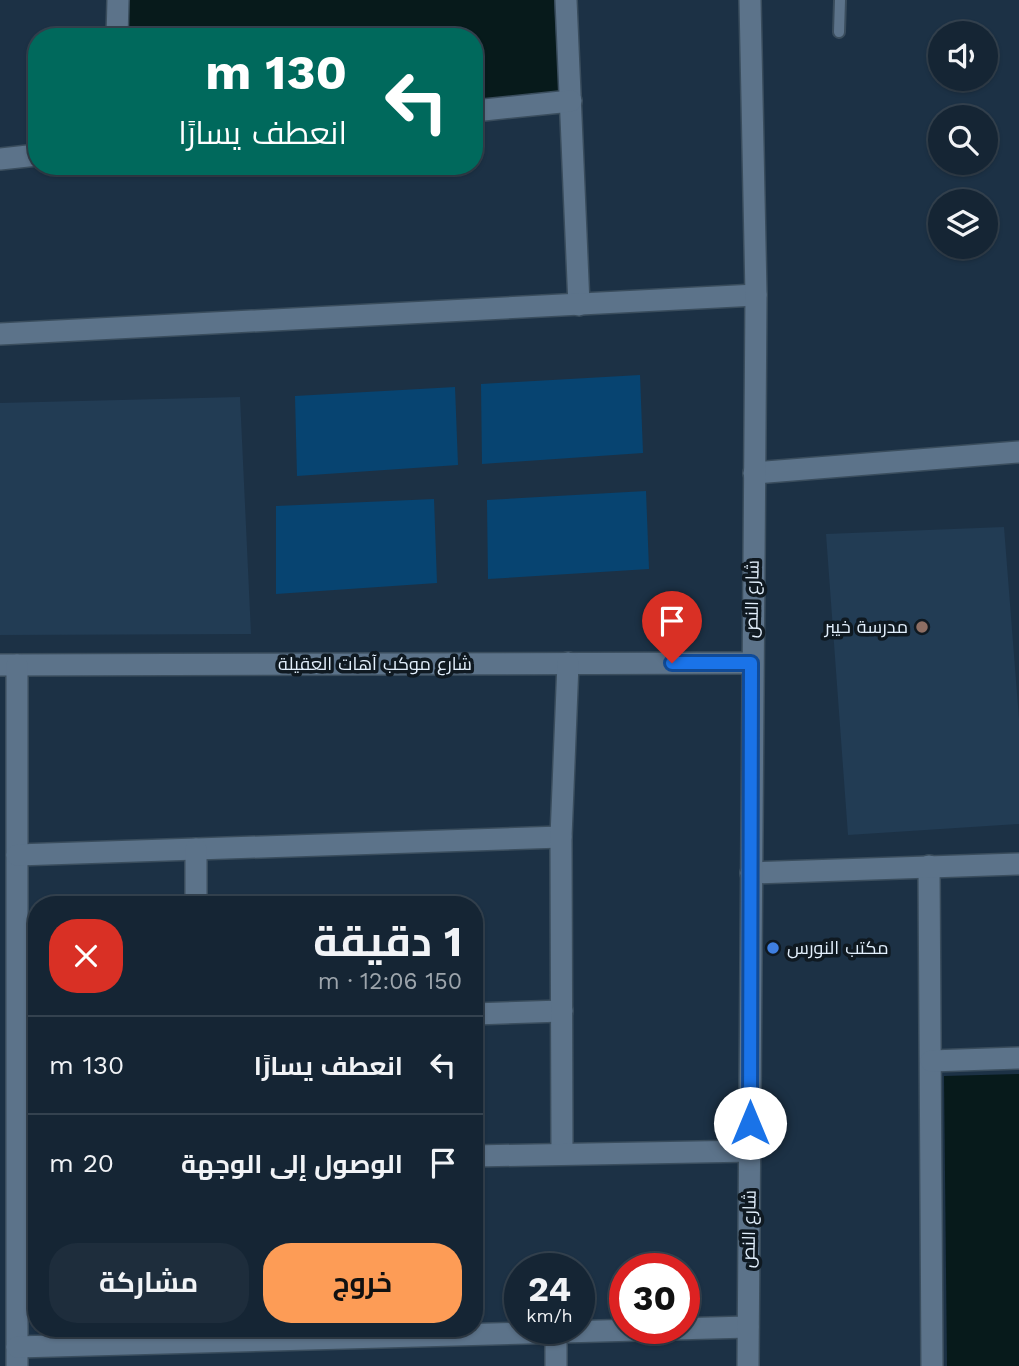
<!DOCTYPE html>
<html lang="ar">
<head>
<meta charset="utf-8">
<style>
  body { margin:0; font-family:"Work Sans",Cairo,sans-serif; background:#1e2d3c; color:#f1f3f6; direction:rtl; height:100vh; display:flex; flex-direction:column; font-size:26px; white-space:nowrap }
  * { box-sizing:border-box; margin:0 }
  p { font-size:23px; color:#9da5ac }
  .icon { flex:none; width:38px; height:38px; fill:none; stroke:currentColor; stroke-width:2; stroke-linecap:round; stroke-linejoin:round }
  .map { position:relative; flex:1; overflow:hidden; direction:ltr }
  .sheet { position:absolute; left:28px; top:896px; width:455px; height:441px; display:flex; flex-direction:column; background:#152534; border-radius:28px; box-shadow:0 2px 5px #0004,0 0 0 2px #34424f; direction:rtl }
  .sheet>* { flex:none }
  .top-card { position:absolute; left:28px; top:28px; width:455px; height:147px; border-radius:28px; box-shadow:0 2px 5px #0004,0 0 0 2px #34424f; direction:rtl; background:#00695c; color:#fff; overflow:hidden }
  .tools { position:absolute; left:928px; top:21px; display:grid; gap:14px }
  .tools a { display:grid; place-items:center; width:70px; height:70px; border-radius:50%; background:#152534; box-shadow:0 2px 5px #0004,0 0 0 2px #34424f; font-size:35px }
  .speed { position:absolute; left:504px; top:1253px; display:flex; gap:14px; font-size:35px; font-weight:700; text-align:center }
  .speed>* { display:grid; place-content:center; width:91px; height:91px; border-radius:50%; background:#152534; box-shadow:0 2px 5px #0004,0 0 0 2px #34424f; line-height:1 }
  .speed small { font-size:18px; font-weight:400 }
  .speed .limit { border:10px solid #d22; background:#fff; color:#111 }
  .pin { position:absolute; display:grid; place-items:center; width:60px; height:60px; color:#fff; margin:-72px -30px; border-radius:50% 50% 50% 0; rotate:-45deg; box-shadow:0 0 7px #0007 }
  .pin .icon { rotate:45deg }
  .me { position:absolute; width:77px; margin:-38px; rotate:0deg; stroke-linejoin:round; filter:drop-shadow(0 0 5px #0008) }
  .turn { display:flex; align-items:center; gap:24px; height:147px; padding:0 21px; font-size:32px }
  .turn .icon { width:91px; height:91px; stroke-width:2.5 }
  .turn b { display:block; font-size:49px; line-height:60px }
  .round { display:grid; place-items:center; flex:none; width:74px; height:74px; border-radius:28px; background:#1e2d3c }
  .headline { display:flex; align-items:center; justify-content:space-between; height:119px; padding:0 21px }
  h1 { font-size:42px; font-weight:700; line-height:52px }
  .primary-button { display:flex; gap:14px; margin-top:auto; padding:14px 21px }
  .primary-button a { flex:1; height:80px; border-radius:28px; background:#fd9c56; color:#111; font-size:28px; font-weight:700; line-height:80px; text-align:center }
  .primary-button a+a { background:#1e2d3c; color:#f1f3f6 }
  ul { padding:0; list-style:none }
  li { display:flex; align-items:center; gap:21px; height:98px; padding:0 21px; border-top:2px solid #34424f }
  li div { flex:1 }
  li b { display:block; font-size:26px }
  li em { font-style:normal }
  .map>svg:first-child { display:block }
  .built { fill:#223c54 }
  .green { fill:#074471 }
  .water { fill:#071a1b }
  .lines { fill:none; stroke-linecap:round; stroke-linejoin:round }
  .service-casing { stroke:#3a4d5d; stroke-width:14 }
  .minor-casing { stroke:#3a4d5d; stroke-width:24 }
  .service { stroke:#5c738a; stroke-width:10 }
  .minor { stroke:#5c738a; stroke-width:21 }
  .route-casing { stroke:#114b97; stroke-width:18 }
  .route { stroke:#1a73e8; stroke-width:12 }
  .education-dot { fill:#8d6e63; stroke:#0f1921; stroke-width:2.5 }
  .shop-dot { fill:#3f7fe0; stroke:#0f1921; stroke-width:2.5 }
  .labels { text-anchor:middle; stroke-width:7; stroke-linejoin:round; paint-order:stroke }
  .street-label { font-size:18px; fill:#e3f0fd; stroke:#0f1921 }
  .poi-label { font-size:18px; fill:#e3f0fd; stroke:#0f1921; text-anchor:end }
</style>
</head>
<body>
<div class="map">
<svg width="1019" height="1366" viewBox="0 0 1019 1366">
  <rect width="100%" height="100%" fill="#1c3145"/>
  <g class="built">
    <polygon points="240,397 251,634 0,635 0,403"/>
    <polygon points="1004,527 1019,719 1019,824 848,835 826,534"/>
  </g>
  <g class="green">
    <polygon points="640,375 643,453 482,464 481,384"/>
    <polygon points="455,387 458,465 297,476 295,396"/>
    <polygon points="646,491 649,569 488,579 487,500"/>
    <polygon points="434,499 437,583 276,594 276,506"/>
  </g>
  <g class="water">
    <polygon points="128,0 554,0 559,92 474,101 474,37 127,37"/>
    <polygon points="1019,1074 1019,1366 947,1366 944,1076"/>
  </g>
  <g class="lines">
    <defs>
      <polyline id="service" points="839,32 840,0"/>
      <g id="minor">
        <polyline points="566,0 579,305"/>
        <polyline points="117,37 118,0"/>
        <polyline points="474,111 571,101"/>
        <polyline points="0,159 37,155"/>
        <polyline points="0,334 756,295"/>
        <polyline points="754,473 1019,452"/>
        <polyline points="0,665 751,663"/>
        <polyline points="17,665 17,1366"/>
        <polyline points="17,855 561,837"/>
        <polyline points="929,866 932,1366"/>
        <polyline points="751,873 1019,864"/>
        <polyline points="196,905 196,849"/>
        <polyline points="474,1014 562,1011"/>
        <polyline points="931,1061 1019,1058"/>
        <polyline points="562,1154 561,837 568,663"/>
        <polyline points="474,1156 750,1151"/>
        <polyline points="17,1347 748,1327"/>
        <polyline points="556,1366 556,1331"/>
        <polyline points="748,1366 756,295 750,0"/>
      </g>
    </defs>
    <use href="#service" class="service-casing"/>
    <use href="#minor" class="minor-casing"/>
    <use href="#service" class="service"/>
    <use href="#minor" class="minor"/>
  </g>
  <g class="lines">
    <defs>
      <polyline id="route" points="672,663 751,663 750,1123"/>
    </defs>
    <use href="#route" class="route-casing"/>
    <use href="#route" class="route"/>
  </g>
  <circle class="education-dot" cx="922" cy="627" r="7"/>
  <circle class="shop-dot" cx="773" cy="948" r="7"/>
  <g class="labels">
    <g class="street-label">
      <text transform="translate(752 599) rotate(-89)" y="6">شارع النص</text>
      <text x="375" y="670">شارع موكب آهات العقيلة</text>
      <text transform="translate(749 1229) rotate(-89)" y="6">شارع النص</text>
    </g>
    <g class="poi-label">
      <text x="908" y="633">مدرسة خيبر</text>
      <text x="787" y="954" text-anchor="start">مكتب النورس</text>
    </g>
  </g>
</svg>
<div class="tools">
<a><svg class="icon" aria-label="sound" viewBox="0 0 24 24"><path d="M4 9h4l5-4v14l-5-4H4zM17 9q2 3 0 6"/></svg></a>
<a><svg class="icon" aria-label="search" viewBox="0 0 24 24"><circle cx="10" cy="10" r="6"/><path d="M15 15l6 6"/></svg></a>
<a><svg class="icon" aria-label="layers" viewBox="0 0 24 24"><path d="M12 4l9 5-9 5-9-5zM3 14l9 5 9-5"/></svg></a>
</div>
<div class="speed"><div>24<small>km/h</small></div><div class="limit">30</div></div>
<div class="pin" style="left:672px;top:663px;background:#d93025"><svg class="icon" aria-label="arrive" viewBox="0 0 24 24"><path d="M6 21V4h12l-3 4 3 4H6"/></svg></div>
<svg class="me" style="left:750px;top:1123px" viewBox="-20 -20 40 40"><circle r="19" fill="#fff"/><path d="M0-13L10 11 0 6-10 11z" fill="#1a73e8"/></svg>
<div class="top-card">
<div class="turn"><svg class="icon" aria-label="left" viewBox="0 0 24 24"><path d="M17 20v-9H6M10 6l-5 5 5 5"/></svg><div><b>130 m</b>انعطف يسارًا</div></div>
</div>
<section class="sheet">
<div class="headline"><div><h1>1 دقيقة</h1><p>150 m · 12:06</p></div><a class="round" style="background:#d93025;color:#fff"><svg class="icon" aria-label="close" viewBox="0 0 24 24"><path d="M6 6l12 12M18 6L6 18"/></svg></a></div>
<ul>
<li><svg class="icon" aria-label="left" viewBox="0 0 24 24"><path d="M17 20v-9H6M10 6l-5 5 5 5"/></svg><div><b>انعطف يسارًا</b></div><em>130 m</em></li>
<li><svg class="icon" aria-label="arrive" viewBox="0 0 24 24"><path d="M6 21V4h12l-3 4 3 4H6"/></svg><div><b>الوصول إلى الوجهة</b></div><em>20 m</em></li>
</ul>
<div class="primary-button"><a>خروج</a><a>مشاركة</a></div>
</section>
</div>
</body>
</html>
